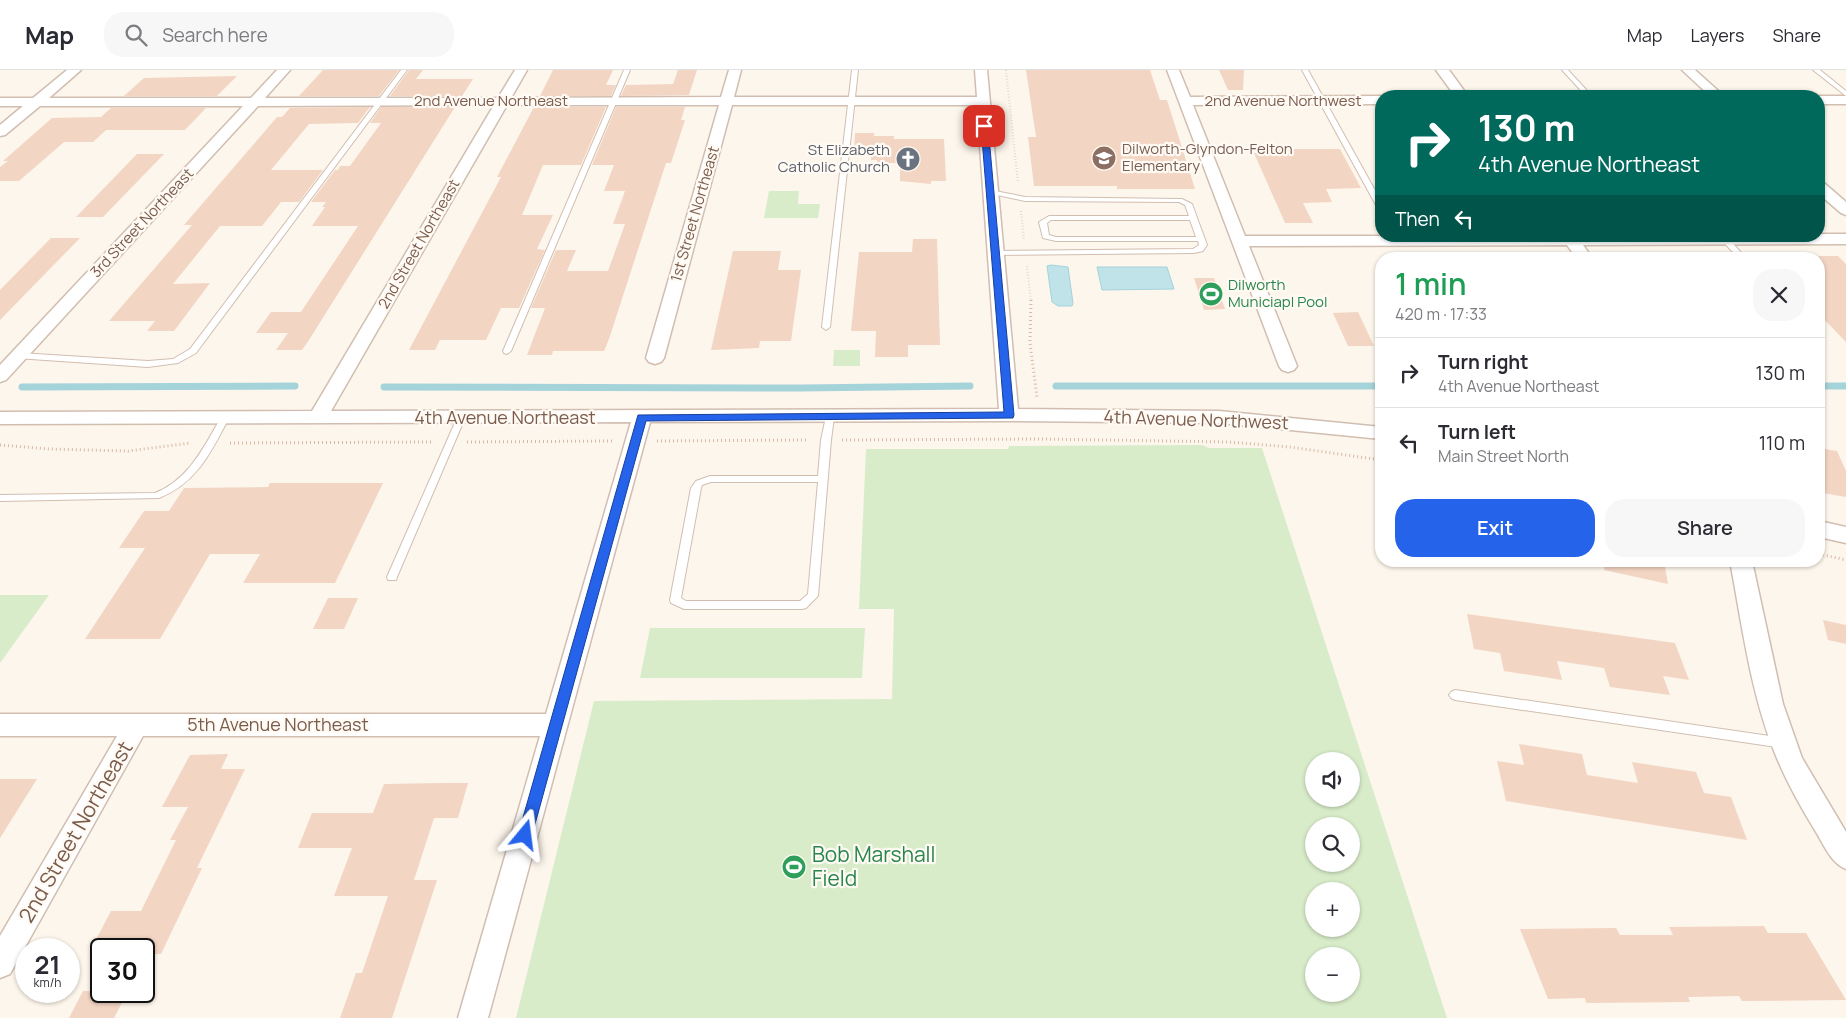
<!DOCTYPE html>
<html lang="en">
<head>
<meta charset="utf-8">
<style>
  body { margin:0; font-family:Manrope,sans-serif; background:#f7f7f7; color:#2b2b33; height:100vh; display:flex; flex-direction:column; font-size:19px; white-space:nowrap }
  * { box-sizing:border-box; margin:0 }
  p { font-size:16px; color:#7c7c81 }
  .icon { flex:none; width:28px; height:28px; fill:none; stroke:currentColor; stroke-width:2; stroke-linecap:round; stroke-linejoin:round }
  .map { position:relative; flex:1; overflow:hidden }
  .sheet { position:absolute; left:1375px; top:182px; width:450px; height:315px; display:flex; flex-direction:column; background:#fff; border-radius:20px; box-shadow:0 1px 4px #0004 }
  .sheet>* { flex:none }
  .top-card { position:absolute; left:1375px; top:20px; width:450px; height:152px; border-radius:20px; box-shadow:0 1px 4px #0004; background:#00695c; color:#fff; overflow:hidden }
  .tools { position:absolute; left:1305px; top:682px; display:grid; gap:10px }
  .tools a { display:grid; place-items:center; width:55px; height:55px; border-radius:50%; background:#fff; box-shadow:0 1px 4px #0004; font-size:25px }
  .speed { position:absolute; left:15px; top:868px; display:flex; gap:10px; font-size:25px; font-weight:700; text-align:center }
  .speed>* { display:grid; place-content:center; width:65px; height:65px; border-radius:50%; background:#fff; box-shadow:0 1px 4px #0004; line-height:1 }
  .speed small { font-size:12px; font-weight:400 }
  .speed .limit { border:2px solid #111; border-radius:8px; background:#fff; color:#111 }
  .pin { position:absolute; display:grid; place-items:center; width:42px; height:42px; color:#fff; margin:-21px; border-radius:10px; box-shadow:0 2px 8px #0006 }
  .me { position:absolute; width:55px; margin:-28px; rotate:16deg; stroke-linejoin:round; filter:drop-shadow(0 0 4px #0008) }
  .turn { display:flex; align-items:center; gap:18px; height:105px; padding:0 20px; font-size:22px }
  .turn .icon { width:65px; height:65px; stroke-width:2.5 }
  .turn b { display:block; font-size:35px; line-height:42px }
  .then { display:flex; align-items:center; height:48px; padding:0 20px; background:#0003; gap:10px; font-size:19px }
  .round { display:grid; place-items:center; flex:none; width:52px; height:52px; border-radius:20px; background:#f7f7f7 }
  .summary { display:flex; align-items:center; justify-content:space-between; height:85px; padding:0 20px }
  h1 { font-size:30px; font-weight:600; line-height:38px; color:#1e9e55 }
  .button { display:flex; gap:10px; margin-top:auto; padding:10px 20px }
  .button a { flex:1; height:58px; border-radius:20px; background:#2563eb; color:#fff; font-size:20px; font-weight:600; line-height:58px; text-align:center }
  .button a+a { background:#f7f7f7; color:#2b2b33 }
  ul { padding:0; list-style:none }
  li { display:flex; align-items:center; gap:15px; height:70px; padding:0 20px; border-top:1px solid #e1e1e2 }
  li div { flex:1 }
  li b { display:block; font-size:19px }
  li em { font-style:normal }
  header { display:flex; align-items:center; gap:30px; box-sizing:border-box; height:70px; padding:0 25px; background:#fff; border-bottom:1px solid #e1e1e2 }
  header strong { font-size:24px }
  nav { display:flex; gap:28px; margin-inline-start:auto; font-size:18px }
  .search { width:350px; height:45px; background:#f7f7f7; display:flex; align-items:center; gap:12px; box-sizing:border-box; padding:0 18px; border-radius:20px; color:#7c7c81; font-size:19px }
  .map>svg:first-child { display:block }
  .green { fill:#d8ecc9; fill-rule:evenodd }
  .water { fill:#bfe3e8; stroke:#a5d3da }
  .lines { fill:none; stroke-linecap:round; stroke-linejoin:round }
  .stream { stroke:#a5d3da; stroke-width:7 }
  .building { fill:#f3d5c3 }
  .lane-casing { stroke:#d1beb0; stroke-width:2 }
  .street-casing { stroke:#d1beb0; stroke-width:3 }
  .path-far1 { stroke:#d9b8a5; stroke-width:2; stroke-dasharray:0.5 2.5; stroke-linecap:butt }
  .path { stroke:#d9b8a5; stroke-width:3; stroke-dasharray:1 3; stroke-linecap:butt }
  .lane { fill:#fff; fill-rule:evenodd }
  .street { fill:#fff; fill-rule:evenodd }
  .route { fill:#2563eb; stroke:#184099 }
  .labels { text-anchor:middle; stroke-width:4.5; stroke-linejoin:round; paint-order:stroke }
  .far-street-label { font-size:15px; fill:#7a5c4d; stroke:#fffaf3 }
  .far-education-label { font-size:15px; fill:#785e54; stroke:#fffaf3; text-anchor:start }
  .far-worship-label { font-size:15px; fill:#5b616d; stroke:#fffaf3; text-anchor:end }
  .far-leisure-label { font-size:15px; fill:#27864d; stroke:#fffaf3; text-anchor:start }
  .street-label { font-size:18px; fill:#7a5c4d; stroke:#fffaf3 }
  .near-street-label { font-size:21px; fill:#7a5c4d; stroke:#fffaf3 }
  .near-leisure-label { font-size:21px; fill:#27864d; stroke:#fffaf3; text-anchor:start }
</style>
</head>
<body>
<header>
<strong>Map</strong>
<div class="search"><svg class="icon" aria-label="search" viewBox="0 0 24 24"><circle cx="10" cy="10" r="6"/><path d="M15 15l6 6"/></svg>Search here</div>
<nav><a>Map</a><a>Layers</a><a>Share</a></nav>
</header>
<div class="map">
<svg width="1846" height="948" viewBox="0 0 1846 948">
  <rect width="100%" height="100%" fill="#fdf6ec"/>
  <g class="green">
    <polygon points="769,121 799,121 798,134 820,134 818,148 764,148"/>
    <polygon points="834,280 860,280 860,296 833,296"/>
    <path d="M 1202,375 L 1209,378 L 1262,378 L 1447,948 L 516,948 L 594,631 L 892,629 L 894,539 L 859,539 L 866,379 L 1008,379 L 1009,376 ZM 1351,691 L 1351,729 L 1314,729 L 1314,691 ZM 1351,756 L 1351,794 L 1314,794 L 1314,756 ZM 1351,821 L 1351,859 L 1314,859 L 1314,821 ZM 1314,886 L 1351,886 L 1351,924 L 1314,924 Z"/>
    <polygon points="0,525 49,525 0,593"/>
    <polygon points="650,558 865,558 862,608 640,608"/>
  </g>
  <g class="water">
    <polygon points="1051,195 1068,197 1073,233 1072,236 1058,236 1052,232 1047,196"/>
    <polygon points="1097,197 1167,197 1174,219 1102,220"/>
  </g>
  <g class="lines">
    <g class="stream">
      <polyline points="1056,316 1381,316"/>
      <polyline points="1819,316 1846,316"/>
      <polyline points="22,317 295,316"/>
      <polyline points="384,317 801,318 970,316"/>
    </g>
  </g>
  <g class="building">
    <polygon points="323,0 399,0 379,26 299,26"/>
    <polygon points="409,0 423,0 416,9 473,9 462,26 390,26"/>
    <polygon points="553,0 613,0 606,15 616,15 611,26 540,26"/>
    <polygon points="678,0 697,0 689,25 621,26 626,15 673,14"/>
    <polygon points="1026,0 1150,0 1160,30 1167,30 1195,119 1117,119 1117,116 1034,116 1028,67 1036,67"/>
    <polygon points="1219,0 1244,0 1243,20 1228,20"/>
    <polygon points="237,6 217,26 124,26 144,8"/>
    <polygon points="370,37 358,53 309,54 271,100 323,100 299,132 281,132 262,156 220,156 173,214 210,213 174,261 147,261 155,251 109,251 192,155 184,155 277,47 282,47 290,38"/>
    <polygon points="381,37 455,37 309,270 302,280 276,280 288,263 256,263 271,242 301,242 358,156 312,156 325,137 322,137 326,132 311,132 335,100 338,100 340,96 350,96 381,53 370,53"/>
    <polygon points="534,37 606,37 581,95 543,95 522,145 553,145 537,179 545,180 519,238 501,238 486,270 440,270 435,280 409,280 501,107 497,107"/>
    <polygon points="616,37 685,37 681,50 685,50 671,93 666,93 609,269 604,281 553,281 552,285 527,285 545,238 531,238 556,180 576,180 567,201 608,201 625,154 613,154 625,121 604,121 614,95 592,95"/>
    <polygon points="111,38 206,38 185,60 106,60 93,72 64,72 19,111 0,111 0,97 8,91 3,91 52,48 101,47"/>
    <polygon points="855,63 874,63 874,66 894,66 894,69 944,69 946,111 931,111 931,114 900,111 900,93 877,93 877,90 871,90 871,85 854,85"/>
    <polygon points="1264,75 1289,75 1291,79 1340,79 1361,118 1326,119 1332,132 1303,133 1313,153 1285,153 1254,83 1267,83"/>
    <polygon points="137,84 164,84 103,147 76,147"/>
    <polygon points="51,168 80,168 0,250 0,220"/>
    <polygon points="913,169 937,169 940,275 908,275 908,287 875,287 876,261 851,261 859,182 912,182"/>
    <polygon points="733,181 781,181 778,200 801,200 791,271 760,271 759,278 711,280"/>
    <polygon points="1819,186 1838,186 1846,194 1846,272 1819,244"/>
    <polygon points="1194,208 1214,208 1225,239 1204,240"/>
    <polygon points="1358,242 1374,276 1348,276 1333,243"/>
    <polygon points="1819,378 1837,381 1846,401 1846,427 1823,423 1819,414"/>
    <polygon points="270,413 383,413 335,513 243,513 260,484 210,484 160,569 85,569 145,478 119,478 144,441 169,441 184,418 268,417"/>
    <polygon points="1605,491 1664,491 1668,514 1604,500"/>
    <polygon points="328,528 358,528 344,559 313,559"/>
    <polygon points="1467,544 1675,573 1689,610 1663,606 1670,625 1610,617 1604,598 1557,591 1562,610 1504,601 1500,583 1474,579"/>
    <polygon points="1823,550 1846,555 1846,574 1828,570"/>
    <polygon points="1519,674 1582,684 1587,705 1638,713 1632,692 1696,702 1704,723 1731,727 1747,770 1506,731 1497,691 1524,695"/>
    <polygon points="228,684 221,699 245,699 197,798 202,798 161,884 144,884 144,879 91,879 111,841 141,841 176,770 170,770 188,737 162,737 190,685"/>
    <polygon points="0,709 37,709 0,768"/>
    <polygon points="444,713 468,713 458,748 434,748 414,810 437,810 392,948 340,948 356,903 362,903 388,826 334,826 352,778 298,778 312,743 373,743 384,714"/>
    <polygon points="1764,856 1768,863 1806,863 1846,930 1742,931 1739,926 1688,927 1690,932 1586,933 1585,928 1548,929 1520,859 1616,858 1620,865 1673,865 1669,857"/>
    <polygon points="83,921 128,921 114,948 69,948"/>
  </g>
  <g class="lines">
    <defs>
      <g id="lane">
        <polygon points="401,0 407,0 196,283 178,293 148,297 16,288 15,286 19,283 148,291 173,289 190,279"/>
        <polygon points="624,0 630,0 511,281 507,284 504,283 503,281"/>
        <polygon points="852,0 858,0 830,257 826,260 822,257"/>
        <polygon points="1302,0 1308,0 1381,131 1381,139 1377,137"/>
        <polygon points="1562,0 1568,0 1592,26 1586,26"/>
        <polygon points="1813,0 1820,0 1846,21 1846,26"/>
        <path d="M 990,120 L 1025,127 L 1182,129 L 1192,134 L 1207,175 L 1203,181 L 1194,183 L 992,185 L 992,181 L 995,181 L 1193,179 L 1199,175 L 1198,171 L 1056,171 L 1043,168 L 1039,152 L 1049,146 L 1189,146 L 1185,135 L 1179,132 L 1025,131 L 988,123 L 988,121 ZM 1051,150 L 1190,150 L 1196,167 L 1056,167 L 1049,165 L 1047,153 Z"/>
        <polygon points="1718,166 1726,166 1747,189 1739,189"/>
        <path d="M 830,344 L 834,347 L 831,370 L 818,526 L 806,538 L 802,539 L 684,539 L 671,533 L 670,530 L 691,418 L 696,411 L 710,406 L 818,406 L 821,370 L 826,347 ZM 711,412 L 818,412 L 808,524 L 800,531 L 686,531 L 681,528 L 701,418 L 702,415 Z"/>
        <path d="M 225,345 L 229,348 C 211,382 197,413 159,428 L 0,431 L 0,425 L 155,423 C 190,409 204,376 222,346 Z"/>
        <polygon points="461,345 465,348 397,507 396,510 388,510 387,507 457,348"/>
        <polygon points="1455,620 1783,668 1787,669 1789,673 1787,677 1783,678 1455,630 1451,628 1449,625 1451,622"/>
      </g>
      <g id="street">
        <path d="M 67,0 L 81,0 L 49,28 L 251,28 L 277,0 L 290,0 L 265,28 L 498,28 L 515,0 L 527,0 L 511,28 L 721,27 L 729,0 L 741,0 L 734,27 L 977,27 L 975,0 L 987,0 L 1018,339 L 1219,341 L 1381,357 L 1381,369 L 1219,353 L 1009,351 L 650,352 L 488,948 L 458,948 L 540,666 L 143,666 L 10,904 L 0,908 L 0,866 L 117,666 L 0,666 L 0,644 L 546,644 L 631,352 L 0,354 L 0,342 L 312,341 L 494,35 L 258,36 L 6,310 L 0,312 L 0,295 L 243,36 L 40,36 L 5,65 L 0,66 L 0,55 L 23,36 L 0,36 L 0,28 L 33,28 ZM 507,35 L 719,35 L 646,288 L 649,292 L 655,294 L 661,292 L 664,288 L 732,35 L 977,35 L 999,339 L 331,341 Z"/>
        <polygon points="1167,0 1179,0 1190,27 1381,26 1382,26 1381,34 1193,35 1245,166 1819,166 1819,164 1846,164 1846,174 1583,175 1593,189 1577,189 1567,175 1249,176 1297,296 1294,300 1288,302 1282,300 1279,296"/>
        <polygon points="1436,0 1449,0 1468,26 1455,26"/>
        <polygon points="1682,0 1695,0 1724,26 1710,26"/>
        <polygon points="1818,26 1846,26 1846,34 1819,34"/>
        <polygon points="1819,112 1824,113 1846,132 1846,145 1841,143 1819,124"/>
        <polygon points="1819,451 1846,457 1846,473 1819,467"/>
        <path d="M 1730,491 L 1752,491 L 1783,634 L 1802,688 L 1846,762 L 1846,799 C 1831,793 1824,775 1816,762 C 1800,736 1785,709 1774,681 C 1750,620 1742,554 1730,491 Z"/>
      </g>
    </defs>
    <use href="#lane" class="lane-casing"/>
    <use href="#street" class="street-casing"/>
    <g class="path-far1">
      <polyline points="1006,0 1018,113"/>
      <polyline points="1021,141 1024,170"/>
      <polyline points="1027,196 1031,231"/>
    </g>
    <g class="path">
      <polyline points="1031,230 1030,273 1037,327"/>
      <polyline points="842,370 1042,369 1229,372 1290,377 1381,390"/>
      <polyline points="657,371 809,370"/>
      <polyline points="467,372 614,371"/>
      <polyline points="230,373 434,372"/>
      <polyline points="0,375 49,379 128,381 191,373"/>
      <polyline points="1819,484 1846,490"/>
    </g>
    <use href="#lane" class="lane"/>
    <use href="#street" class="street"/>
  </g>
  <polygon class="route" points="984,54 988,56 1014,345 1013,348 646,351 532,765 530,769 525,771 520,769 518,765 638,345 1004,342 981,56"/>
  <defs>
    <symbol id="school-disc" viewBox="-11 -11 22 22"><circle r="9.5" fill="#8d6e63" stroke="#fffaf3"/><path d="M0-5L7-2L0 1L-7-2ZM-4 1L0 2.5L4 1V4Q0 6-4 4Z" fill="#fff"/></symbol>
    <symbol id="church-disc" viewBox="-11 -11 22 22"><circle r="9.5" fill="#6b7280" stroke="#fffaf3"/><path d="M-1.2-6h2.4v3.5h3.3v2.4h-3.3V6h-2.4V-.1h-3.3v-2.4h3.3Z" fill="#fff"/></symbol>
    <symbol id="stadium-disc" viewBox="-11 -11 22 22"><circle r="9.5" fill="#2e9e5b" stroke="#fffaf3"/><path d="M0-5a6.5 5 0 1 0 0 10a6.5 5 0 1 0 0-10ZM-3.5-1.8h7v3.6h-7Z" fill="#fff"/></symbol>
  </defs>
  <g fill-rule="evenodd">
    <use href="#school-disc" x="1090" y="74" width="28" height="28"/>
    <use href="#church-disc" x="894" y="75" width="28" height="28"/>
    <use href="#stadium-disc" x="1197" y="210" width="28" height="28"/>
    <use href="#stadium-disc" x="780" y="783" width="28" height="28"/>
  </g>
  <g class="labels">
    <g class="far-street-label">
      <text x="491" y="36">2nd Avenue Northeast</text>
      <text x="1283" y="36">2nd Avenue Northwest</text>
      <text transform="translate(695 144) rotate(-74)" y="5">1st Street Northeast</text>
      <text transform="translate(142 153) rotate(-47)" y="5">3rd Street Northeast</text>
      <text transform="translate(419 174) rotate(-60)" y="5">2nd Street Northeast</text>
    </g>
    <g class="far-education-label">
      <text x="1122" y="84">Dilworth-Glyndon-Felton<tspan x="1122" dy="17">Elementary</tspan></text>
    </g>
    <g class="far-worship-label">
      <text x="890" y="85">St Elizabeth<tspan x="890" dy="17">Catholic Church</tspan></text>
    </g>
    <g class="far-leisure-label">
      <text x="1228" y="220">Dilworth<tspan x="1228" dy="17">Municiapl Pool</tspan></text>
    </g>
    <g class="street-label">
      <text x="505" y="354">4th Avenue Northeast</text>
      <text transform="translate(1196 350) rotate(2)" y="6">4th Avenue Northwest</text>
      <text x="278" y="661">5th Avenue Northeast</text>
    </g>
    <g class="near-street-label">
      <text transform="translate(76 762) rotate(-60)" y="7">2nd Street Northeast</text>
    </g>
    <g class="near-leisure-label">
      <text x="812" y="792">Bob Marshall<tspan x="812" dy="24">Field</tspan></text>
    </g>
  </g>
</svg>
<div class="tools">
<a><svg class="icon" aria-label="sound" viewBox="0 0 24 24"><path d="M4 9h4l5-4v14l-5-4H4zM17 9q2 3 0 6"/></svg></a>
<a><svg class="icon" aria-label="search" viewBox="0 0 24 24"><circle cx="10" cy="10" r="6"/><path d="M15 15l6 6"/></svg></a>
<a>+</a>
<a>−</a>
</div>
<div class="speed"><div>21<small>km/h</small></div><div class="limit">30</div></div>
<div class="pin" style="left:984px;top:56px;background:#d93025"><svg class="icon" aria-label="arrive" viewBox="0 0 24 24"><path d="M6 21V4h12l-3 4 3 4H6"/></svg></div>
<svg class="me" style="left:525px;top:765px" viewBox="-20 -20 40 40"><path d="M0-17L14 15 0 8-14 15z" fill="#2563eb" stroke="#fff" stroke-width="4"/></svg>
<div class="top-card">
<div class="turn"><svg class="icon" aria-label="right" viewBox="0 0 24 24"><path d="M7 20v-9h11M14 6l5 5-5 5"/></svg><div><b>130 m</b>4th Avenue Northeast</div></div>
<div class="then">Then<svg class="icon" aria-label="left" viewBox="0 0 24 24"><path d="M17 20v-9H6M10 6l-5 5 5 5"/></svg></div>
</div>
<section class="sheet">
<div class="summary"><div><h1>1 min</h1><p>420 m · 17:33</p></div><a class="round"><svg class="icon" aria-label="close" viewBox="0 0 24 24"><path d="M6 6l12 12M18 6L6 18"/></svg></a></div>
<ul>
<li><svg class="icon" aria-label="right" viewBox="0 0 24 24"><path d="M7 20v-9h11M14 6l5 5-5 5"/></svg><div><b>Turn right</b><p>4th Avenue Northeast</p></div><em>130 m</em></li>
<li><svg class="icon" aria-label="left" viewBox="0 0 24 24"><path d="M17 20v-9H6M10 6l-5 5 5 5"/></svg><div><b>Turn left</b><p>Main Street North</p></div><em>110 m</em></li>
</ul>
<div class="button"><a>Exit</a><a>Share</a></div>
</section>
</div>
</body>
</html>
